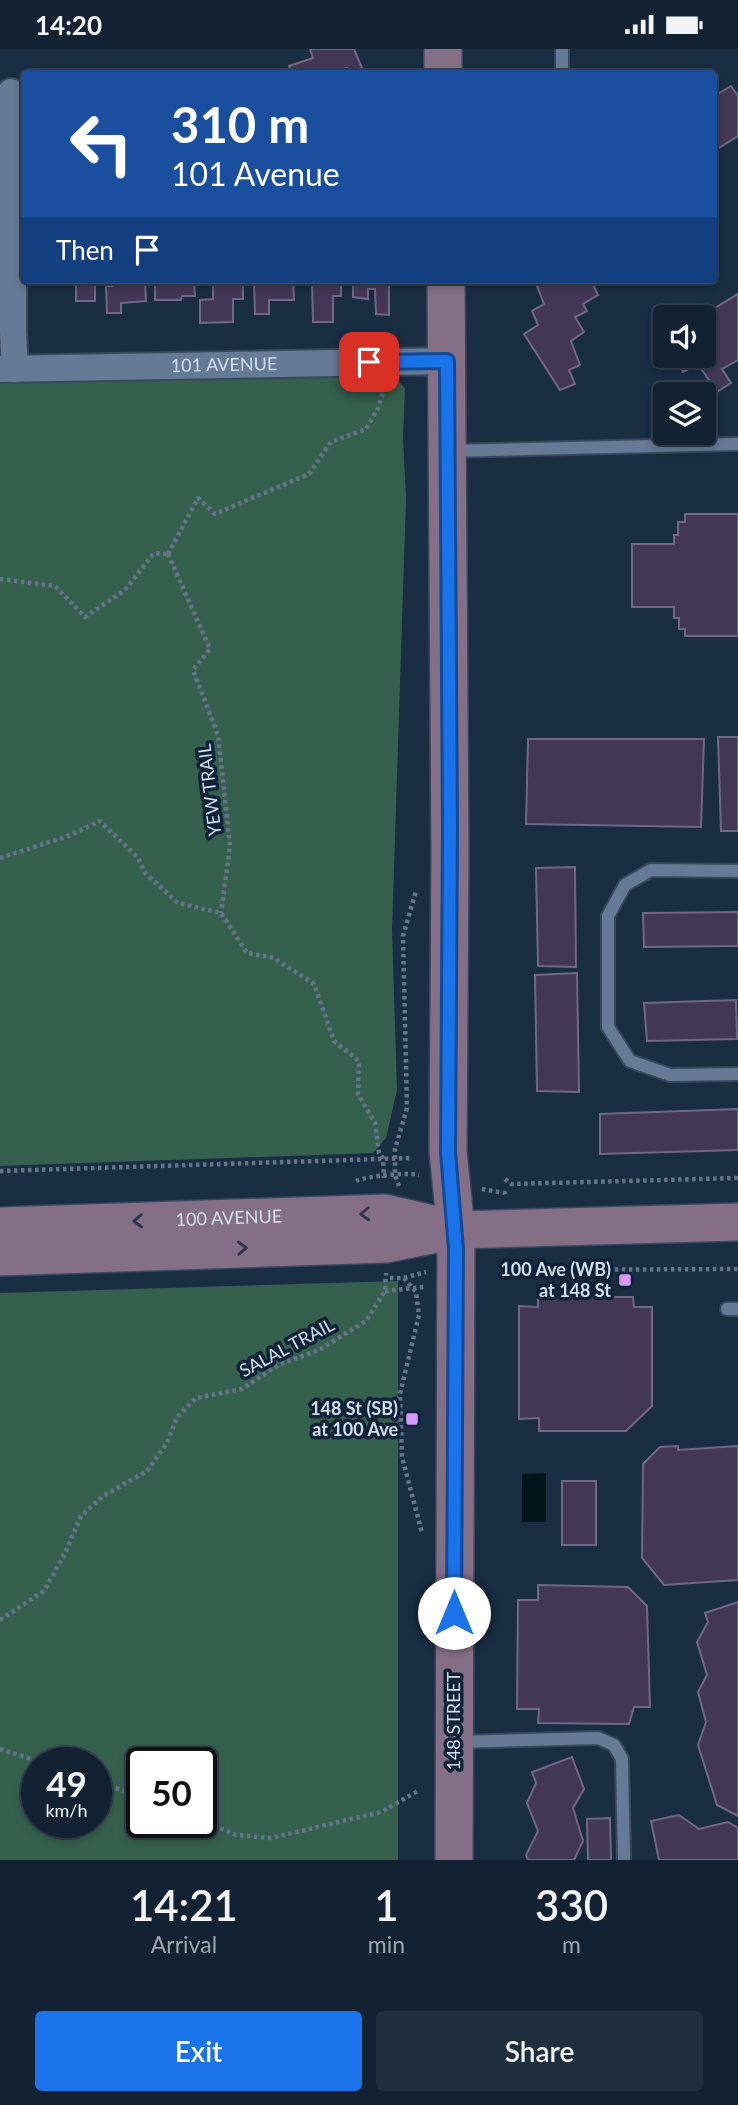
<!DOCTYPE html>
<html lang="en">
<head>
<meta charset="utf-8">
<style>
  body { margin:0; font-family:Lato,sans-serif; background:#202f3e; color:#f1f3f6; height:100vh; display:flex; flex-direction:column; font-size:26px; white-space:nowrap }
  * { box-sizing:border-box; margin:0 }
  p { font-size:23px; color:#9da4ac }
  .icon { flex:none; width:38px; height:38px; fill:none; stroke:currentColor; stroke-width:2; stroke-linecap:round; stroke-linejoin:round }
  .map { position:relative; height:1811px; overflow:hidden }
  .side { display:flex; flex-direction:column; background:#132232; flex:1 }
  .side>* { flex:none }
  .hud { position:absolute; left:21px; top:21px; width:696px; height:214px; border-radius:7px; box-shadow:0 4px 10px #0003,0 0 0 2px #323f4d; background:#1a4fa0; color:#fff; overflow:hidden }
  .tools { position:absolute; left:653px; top:256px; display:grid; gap:14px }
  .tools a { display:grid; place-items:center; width:63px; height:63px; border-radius:7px; background:#132232; box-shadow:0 4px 10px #0003,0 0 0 2px #323f4d; font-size:35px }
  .speed { position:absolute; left:21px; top:1698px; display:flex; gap:14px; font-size:35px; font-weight:700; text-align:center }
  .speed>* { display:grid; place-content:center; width:91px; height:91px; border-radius:50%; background:#132232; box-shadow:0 4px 10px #0003,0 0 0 2px #323f4d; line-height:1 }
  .speed small { font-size:18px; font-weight:400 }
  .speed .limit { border:4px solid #111; border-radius:10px; background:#fff; color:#111 }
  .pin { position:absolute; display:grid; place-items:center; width:60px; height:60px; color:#fff; margin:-30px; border-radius:14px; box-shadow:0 4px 10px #0006 }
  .me { position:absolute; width:77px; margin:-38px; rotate:0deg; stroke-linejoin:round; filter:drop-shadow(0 0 5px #0008) }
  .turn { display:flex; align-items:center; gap:24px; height:147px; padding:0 35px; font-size:32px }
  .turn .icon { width:91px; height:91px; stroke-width:2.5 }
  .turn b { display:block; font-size:49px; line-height:60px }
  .then { display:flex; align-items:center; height:66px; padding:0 35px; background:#0003; gap:14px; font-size:26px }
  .eta { display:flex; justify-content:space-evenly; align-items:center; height:119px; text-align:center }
  .eta b { font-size:42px; font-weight:600; line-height:49px }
  .button { display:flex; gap:14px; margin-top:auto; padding:14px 35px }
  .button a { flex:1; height:80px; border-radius:7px; background:#1a73e8; color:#fff; font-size:28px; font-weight:600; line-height:80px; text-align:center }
  .button a+a { background:#202f3e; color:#f1f3f6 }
  .status { display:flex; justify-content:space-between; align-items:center; height:49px; padding:0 35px; background:#132232; direction:ltr }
  .status svg { height:19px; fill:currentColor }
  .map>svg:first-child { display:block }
  .forest { fill:#36604e; fill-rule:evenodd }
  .water { fill:#001419 }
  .building { fill:#433756; stroke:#736786; stroke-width:2 }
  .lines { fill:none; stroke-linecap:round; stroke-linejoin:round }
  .service-casing { stroke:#39495c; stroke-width:16 }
  .minor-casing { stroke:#39495c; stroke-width:30 }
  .secondary-casing { stroke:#39495c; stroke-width:40 }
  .path { stroke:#657588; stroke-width:4.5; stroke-dasharray:3.5 3.5; stroke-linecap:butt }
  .service { stroke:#647a95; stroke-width:12 }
  .minor { stroke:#647a95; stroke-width:26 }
  .secondary { stroke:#856f87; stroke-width:37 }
  .oneway { stroke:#2c364c }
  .route-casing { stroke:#114b97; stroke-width:18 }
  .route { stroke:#1a73e8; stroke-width:12 }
  .poi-dot { fill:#d69bfa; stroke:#0f2338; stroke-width:2.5 }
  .labels { text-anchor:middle; stroke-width:7; stroke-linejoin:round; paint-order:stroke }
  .street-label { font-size:18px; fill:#d2deed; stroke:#0f2338 }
  .poi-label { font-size:18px; font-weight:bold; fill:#d2deed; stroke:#0f2338; text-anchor:end }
</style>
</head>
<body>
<div class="status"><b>14:20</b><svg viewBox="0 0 49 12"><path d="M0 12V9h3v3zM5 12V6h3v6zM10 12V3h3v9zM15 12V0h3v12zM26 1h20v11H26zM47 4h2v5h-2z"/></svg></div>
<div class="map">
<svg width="738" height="1811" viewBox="0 0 738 1811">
  <rect width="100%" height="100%" fill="#192d43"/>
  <g class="forest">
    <polygon points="386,320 405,339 403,388 406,449 392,881 397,1041 386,1089 373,1104 0,1117 0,325"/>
    <path d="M 398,1232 L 398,1811 L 0,1811 L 0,1244 ZM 37,1713 L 96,1713 L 96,1773 L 37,1773 ZM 142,1713 L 201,1713 L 201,1773 L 142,1773 Z"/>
  </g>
  <polygon class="water" points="546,1424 546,1473 522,1473 522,1425"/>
  <g class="building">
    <polygon points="310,0 354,0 362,19 350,24 347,19 329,24 291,24 289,17 313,9"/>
    <polygon points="731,37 738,47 738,87 714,102 714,47"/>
    <rect x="76" y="231" width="19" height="21"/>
    <polygon points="112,231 145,231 146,252 121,254 121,264 107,264 106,237 112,237"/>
    <polygon points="155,231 194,231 195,247 182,247 181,251 155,251"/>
    <polygon points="213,231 243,231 243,250 233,250 233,273 200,274 200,251 213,250"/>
    <polygon points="260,231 293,231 294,251 269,251 269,265 255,265 254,236 260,236"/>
    <polygon points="312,231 341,231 341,247 333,247 333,273 313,273"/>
    <polygon points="353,231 389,231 389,266 376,265 375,240 368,240 368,250 353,248"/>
    <polygon points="547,231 591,231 598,246 583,255 587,262 575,268 584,283 571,292 580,316 569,321 575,335 560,341 524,285 538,276 532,262 544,255 537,237 548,233"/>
    <polygon points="738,245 738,311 722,320 731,334 717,343 698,315 683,323 674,306 704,306 704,268 700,268"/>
    <polygon points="685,465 738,465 738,587 685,587 685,580 679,580 679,569 674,569 674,558 632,558 632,495 674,495 674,486 678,486 678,473 685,473"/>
    <polygon points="718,688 738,688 738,782 721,782"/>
    <polygon points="528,690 704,690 701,778 526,775"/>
    <polygon points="575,818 576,918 538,917 536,819"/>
    <polygon points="738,863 738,897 644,898 643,864"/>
    <polygon points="577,924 579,1043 537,1042 535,926"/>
    <polygon points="736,951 737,990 647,992 644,954"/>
    <polygon points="738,1060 738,1101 600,1105 600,1065"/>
    <polygon points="538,1248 633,1248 634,1258 652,1258 652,1357 626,1382 539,1382 539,1369 519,1370 519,1257 538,1258"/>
    <polygon points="678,1397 678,1401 738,1397 738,1531 664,1536 642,1509 643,1415 660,1398"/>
    <rect x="562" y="1432" width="34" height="64"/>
    <polygon points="538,1536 628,1538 647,1557 650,1658 634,1658 629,1675 538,1674 539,1660 517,1660 518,1551 538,1551"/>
    <polygon points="738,1553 738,1767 717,1756 698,1696 706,1673 698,1643 707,1626 697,1593 708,1573 705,1564"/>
    <polygon points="572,1708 584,1740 573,1759 583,1792 574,1811 528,1811 526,1806 538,1782 527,1754 536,1734 532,1723"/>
    <polygon points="679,1766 699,1780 728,1773 738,1779 738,1811 659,1811 651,1772"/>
    <polygon points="610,1769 611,1811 588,1811 587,1770"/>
  </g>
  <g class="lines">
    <defs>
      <g id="service">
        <polyline points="562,24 562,0"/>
        <polyline points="449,402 738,395"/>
        <polyline points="738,822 651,821 625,836 608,867 608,978 630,1012 670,1026 738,1025"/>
        <polyline points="727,1260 738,1260"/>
        <polyline points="458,1693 598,1689 614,1696 622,1710 624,1811"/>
      </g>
      <g id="minor">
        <polyline points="11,43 13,69 13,283 15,320"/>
        <path id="s1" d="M 0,320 L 447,312"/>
      </g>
      <g id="secondary">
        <polyline points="443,0 443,24"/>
        <polyline points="446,231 450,805 448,1103 456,1181 454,1811"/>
        <path id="s2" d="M 0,1177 L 385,1164 L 445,1178"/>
        <polyline points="0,1208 386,1195 456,1181 738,1173"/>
      </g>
    </defs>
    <use href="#service" class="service-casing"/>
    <use href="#minor" class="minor-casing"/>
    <use href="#secondary" class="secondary-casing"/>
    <g class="path">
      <polyline points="168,505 210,600 193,621 218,686 230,797 221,864"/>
      <polyline points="168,505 198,449 215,465 309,425 331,393 366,380 378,359 385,338"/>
      <polyline points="0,530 55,537 85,568 125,541 154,504 168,505"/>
      <polyline points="0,809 68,787 100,772 138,809 145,824 178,854 221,864 247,904 274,909 314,935 334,992 359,1012 358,1045 375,1074 379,1104 383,1109 384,1129"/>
      <polyline points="0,1122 412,1109"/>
      <polyline points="505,1130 511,1135 738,1129"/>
      <path d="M 356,1132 C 368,1127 406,1123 419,1126"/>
      <polyline points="399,1137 395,1126 395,1100 407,1059 403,887 416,842"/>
      <polyline points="482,1140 505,1144 506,1148"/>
      <polyline points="504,1228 524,1221 738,1220"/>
      <polyline points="390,1229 403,1229 426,1223"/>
      <polyline points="404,1229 416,1243 419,1266 400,1345 402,1408 422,1484"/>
      <polyline points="385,1242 424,1238"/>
      <polyline points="0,1571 44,1542 65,1504 81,1467 103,1447 147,1422 167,1394 177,1368 196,1349 242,1340 278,1316 319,1301 366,1272 385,1242 386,1224"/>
      <polyline points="0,1700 40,1713"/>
      <polyline points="96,1732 142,1748"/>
      <polyline points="201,1771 236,1786 271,1789 381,1763 418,1742"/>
    </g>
    <use href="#service" class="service"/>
    <use href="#minor" class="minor"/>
    <use href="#secondary" class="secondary"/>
  </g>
  <defs><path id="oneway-chevron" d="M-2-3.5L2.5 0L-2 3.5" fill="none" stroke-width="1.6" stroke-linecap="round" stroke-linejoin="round" transform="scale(1.75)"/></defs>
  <g class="oneway">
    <use href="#oneway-chevron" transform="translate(365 1165) rotate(178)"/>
    <use href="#oneway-chevron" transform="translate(138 1172) rotate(178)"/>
    <use href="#oneway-chevron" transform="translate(242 1199) rotate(-2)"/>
  </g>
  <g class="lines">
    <defs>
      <polyline id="route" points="369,313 447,312 450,779 448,1103 456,1200 454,1564"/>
    </defs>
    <use href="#route" class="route-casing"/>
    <use href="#route" class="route"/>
  </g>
  <g class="poi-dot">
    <rect x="618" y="1224" width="14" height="14" rx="3.5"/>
    <rect x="405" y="1363" width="14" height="14" rx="3.5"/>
  </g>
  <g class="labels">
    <g class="street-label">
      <text dy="6" stroke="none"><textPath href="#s1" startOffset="224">101 AVENUE</textPath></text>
      <text transform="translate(210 741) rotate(-97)" y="6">YEW TRAIL</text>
      <text dy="6" stroke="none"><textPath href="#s2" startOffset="229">100 AVENUE</textPath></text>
      <text transform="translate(287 1299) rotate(-28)" y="6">SALAL TRAIL</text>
      <text transform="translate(454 1672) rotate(-90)" y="6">148 STREET</text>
    </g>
    <g class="poi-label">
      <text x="611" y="1227">100 Ave (WB)<tspan x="611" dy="21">at 148 St</tspan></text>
      <text x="398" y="1366">148 St (SB)<tspan x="398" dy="21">at 100 Ave</tspan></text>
    </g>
  </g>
</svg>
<div class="tools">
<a><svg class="icon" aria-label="sound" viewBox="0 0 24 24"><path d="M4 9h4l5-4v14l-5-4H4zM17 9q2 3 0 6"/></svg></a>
<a><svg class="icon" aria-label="layers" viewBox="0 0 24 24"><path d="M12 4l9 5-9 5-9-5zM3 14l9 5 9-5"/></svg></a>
</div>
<div class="speed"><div>49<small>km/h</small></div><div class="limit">50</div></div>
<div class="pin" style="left:369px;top:313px;background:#d93025"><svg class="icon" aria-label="arrive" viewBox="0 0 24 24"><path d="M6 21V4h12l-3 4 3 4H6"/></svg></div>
<svg class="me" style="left:454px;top:1564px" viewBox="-20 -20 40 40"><circle r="19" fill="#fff"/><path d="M0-13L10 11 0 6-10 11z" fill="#1a73e8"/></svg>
<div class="hud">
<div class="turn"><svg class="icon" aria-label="left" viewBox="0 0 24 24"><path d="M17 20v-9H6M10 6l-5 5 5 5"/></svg><div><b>310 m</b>101 Avenue</div></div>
<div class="then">Then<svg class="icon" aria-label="arrive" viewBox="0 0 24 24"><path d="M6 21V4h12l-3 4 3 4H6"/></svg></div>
</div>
</div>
<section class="side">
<div class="eta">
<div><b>14:21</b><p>Arrival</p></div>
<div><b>1</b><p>min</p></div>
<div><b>330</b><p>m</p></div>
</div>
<div class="button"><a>Exit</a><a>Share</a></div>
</section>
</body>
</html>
